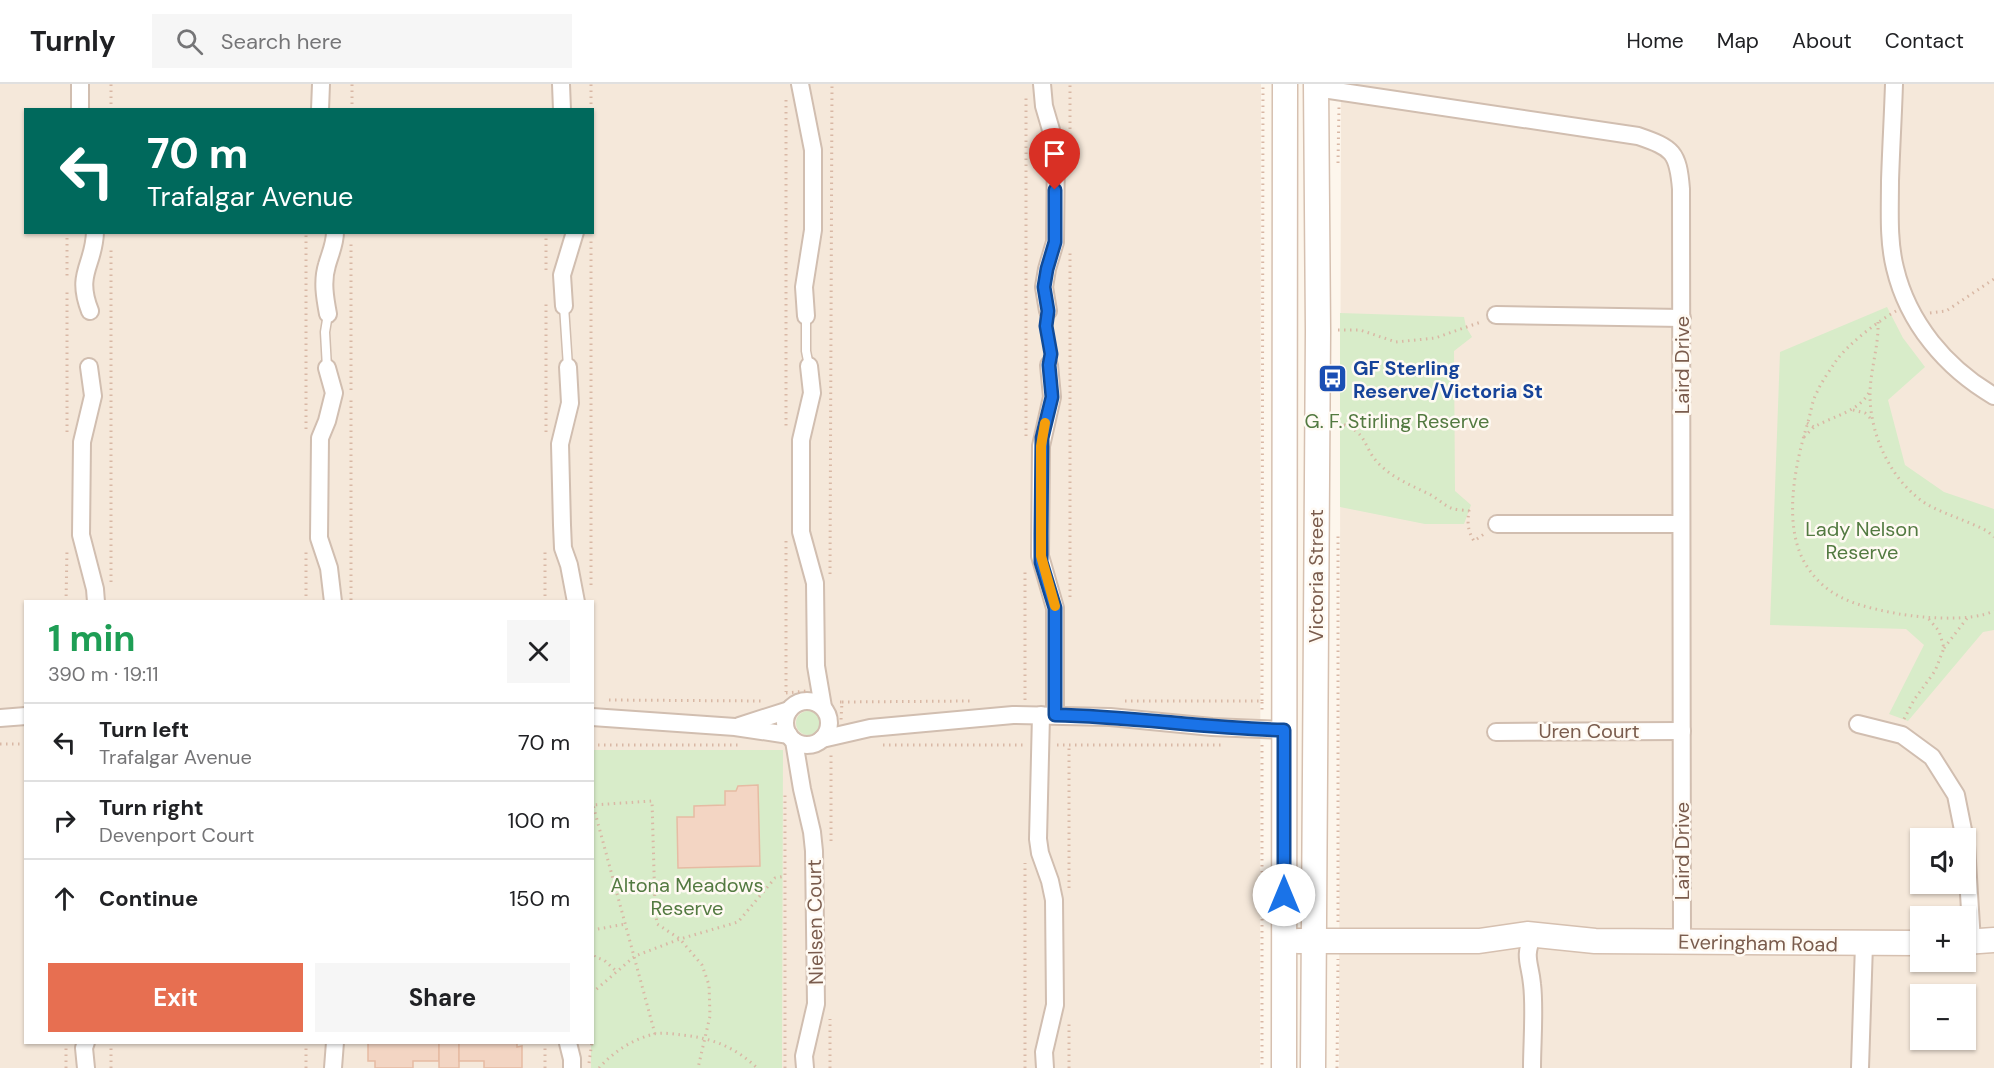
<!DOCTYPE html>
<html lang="en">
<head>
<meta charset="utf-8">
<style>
  body { margin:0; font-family:"DM Sans",sans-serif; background:#f6f6f6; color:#202124; height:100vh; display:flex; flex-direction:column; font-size:22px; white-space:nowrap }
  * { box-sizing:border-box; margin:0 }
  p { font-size:20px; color:#757577 }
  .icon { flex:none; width:33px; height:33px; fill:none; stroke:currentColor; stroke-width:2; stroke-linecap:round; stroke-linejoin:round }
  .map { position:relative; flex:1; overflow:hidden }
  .drawer { position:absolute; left:24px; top:516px; width:570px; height:444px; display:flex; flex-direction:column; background:#fff; border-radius:0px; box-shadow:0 2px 4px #0004 }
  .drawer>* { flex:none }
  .guide { position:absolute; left:24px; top:24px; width:570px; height:126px; border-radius:0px; box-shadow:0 2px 4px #0004; background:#00695c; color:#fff; overflow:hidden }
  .buttons { position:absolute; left:1910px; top:744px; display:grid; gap:12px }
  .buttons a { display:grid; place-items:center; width:66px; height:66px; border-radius:0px; background:#fff; box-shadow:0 2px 4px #0004; font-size:30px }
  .pin { position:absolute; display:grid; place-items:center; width:51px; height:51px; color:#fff; margin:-62px -26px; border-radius:50% 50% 50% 0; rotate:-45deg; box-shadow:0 0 6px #0007 }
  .pin .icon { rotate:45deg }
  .me { position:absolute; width:66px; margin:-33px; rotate:0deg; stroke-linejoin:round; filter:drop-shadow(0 0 4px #0008) }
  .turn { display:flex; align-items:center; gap:21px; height:126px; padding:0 24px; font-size:27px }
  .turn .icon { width:78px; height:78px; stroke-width:2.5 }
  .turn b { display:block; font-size:42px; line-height:51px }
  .round { display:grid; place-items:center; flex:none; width:63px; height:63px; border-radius:0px; background:#f6f6f6 }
  .head { display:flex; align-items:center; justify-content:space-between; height:102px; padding:0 24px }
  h1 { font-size:36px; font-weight:700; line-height:45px; color:#1e9e55 }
  .button { display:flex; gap:12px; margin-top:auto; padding:12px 24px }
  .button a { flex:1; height:69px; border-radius:0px; background:#e76f51; color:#fff; font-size:24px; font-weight:700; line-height:69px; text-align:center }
  .button a+a { background:#f6f6f6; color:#202124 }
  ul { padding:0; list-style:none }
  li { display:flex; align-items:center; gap:18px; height:78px; padding:0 24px; border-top:2px solid #e0e0e0 }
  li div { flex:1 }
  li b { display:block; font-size:22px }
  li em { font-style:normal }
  header { display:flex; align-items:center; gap:36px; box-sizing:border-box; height:84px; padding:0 30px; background:#fff; border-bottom:2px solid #e0e0e0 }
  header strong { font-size:28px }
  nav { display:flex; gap:33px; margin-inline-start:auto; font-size:21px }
  .search { width:420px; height:54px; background:#f6f6f6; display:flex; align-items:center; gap:15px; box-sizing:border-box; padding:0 21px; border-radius:0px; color:#757577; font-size:22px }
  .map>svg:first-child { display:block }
  .residential { fill:#f5e8da; fill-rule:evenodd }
  .green { fill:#d8ecc9 }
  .building { fill:#f3d5c3; stroke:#e6bba3; stroke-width:1.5 }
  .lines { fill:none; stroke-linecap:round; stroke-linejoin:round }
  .lane-casing { stroke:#d1beb0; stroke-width:11 }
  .street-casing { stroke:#d1beb0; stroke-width:20 }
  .secondary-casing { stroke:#d6c0b0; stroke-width:27 }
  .path { stroke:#d9b8a5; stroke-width:3; stroke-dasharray:1.5 4.5; stroke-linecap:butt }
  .lane { stroke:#fff; stroke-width:8 }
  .street { stroke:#fff; stroke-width:16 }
  .secondary { stroke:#fff; stroke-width:24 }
  .route-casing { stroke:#114b97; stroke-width:15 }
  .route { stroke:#1a73e8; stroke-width:10 }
  .slow { stroke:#f59e0b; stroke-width:10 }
  .labels { text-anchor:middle; stroke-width:5; stroke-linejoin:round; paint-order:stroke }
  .street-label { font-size:20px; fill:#7a5c4d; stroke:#fffaf3 }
  .transit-label { font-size:20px; font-weight:bold; fill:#164399; stroke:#fffaf3; text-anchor:start }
  .park-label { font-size:20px; fill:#537a41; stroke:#fffaf3 }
</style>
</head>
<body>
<header>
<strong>Turnly</strong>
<div class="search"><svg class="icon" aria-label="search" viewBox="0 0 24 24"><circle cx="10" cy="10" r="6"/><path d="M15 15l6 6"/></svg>Search here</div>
<nav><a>Home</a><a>Map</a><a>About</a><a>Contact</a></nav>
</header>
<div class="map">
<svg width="1994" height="984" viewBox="0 0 1994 984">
  <rect width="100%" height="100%" fill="#fdf6ec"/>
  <g class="residential">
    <path d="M 0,0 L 1261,0 L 1260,984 L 0,984 ZM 26,26 L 592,26 L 592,148 L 26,148 ZM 26,518 L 592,518 L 592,958 L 26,958 Z"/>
    <path d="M 1341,0 L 1994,0 L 1994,984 L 1339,984 ZM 1920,754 L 1965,754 L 1965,800 L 1920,800 ZM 1920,832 L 1965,832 L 1965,878 L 1920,878 ZM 1920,910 L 1965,910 L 1965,956 L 1920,956 Z"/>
  </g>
  <g class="green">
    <polygon points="1887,223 1903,254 1925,283 1888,316 1905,381 1944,408 1994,425 1994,546 1983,548 1908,637 1889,630 1924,561 1906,545 1770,541 1780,268"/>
    <polygon points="1340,229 1464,233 1466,243 1472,253 1454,267 1455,407 1471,421 1464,440 1425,440 1340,423"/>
    <circle cx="808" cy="639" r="12"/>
    <polygon points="593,666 783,666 782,984 591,984 591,959 592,958"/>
  </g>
  <g class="building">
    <polygon points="758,701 760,782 678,784 677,733 694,733 694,722 725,721 725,707 736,707 738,702"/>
    <polygon points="368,958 439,958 439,977 413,977 413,984 375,984 375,977 368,977"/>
    <rect x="439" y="958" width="20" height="26"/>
    <polygon points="459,958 521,958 517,959 517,963 522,962 522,984 484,984 484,977 459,977"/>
  </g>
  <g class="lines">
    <defs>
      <g id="lane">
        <polyline points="564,222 568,283"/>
        <polyline points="1048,227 1046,241 1051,270 1049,281"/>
        <polyline points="806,232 806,267 809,282"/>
        <polyline points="327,284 325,248 328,230"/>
      </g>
      <g id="street">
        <polyline points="561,0 562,26"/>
        <polyline points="800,0 813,66 813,146 804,203 806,232"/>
        <polyline points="1042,0 1044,22 1056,63 1055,158 1047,185 1044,203 1048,227"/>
        <path d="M 1894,0 C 1893,32 1891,65 1890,97 C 1890,126 1888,156 1895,184 C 1908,239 1946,284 1994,312"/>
        <path d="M 1316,4 L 1638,52 C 1673,64 1678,68 1681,105 L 1682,858"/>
        <polyline points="80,26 80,0"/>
        <polyline points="320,26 321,0"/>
        <polyline points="564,222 562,191 575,148"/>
        <path d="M 90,227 C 75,189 94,182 95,148"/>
        <path d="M 328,230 C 325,214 322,197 327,181 C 330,170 335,160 335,148"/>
        <polyline points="1496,231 1682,234"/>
        <polyline points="1049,281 1052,313 1041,362 1040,472 1055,524 1055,631"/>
        <polyline points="809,282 812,309 801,356 801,448 815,499 816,582 823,623"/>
        <polyline points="89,283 93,312 82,358 81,451 95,505 96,518"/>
        <polyline points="568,283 570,319 560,360 562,441 563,464 569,481 576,518"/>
        <polyline points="327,284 334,309 327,337 320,354 319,454 329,484 333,518"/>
        <polyline points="1497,440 1681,440"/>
        <circle cx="807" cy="639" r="22"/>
        <polyline points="1041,631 1038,755 1040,769 1050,797 1054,816 1055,921 1044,968 1045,984"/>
        <polyline points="592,633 735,643 789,651"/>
        <polyline points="0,634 26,632"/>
        <polyline points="1858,640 1902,651 1932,673 1956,711 1966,761 1972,858"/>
        <polyline points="739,642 789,626"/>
        <polyline points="1496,648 1682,647"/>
        <polyline points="822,655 870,644 1013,631 1110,633 1212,643 1284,646"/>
        <polyline points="794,657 802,705 812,748 814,767 816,920 804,972 805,984"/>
        <polyline points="86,958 84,964 86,984"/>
        <polyline points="568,959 572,975 572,984"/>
        <polyline points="333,984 335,958"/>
        <path d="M 1532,984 C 1532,959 1535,924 1532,900 C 1530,878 1523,874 1533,851"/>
        <polyline points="1860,984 1864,860"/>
      </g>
      <g id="secondary">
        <polyline points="1298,857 1479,857 1527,850 1595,857 1920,859"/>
        <polyline points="1965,858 1994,856"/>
        <polyline points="1284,984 1285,0"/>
        <polyline points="1313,984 1318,247 1316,0"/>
      </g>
    </defs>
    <use href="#lane" class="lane-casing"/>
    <use href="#street" class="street-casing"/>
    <use href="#secondary" class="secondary-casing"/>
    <g class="path">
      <polyline points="786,16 786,346"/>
      <polyline points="111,26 111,0"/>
      <polyline points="352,26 352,0"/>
      <polyline points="591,26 591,0"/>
      <polyline points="1070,51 1070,0"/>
      <polyline points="1338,79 1339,23"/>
      <polyline points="67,148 67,195"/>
      <polyline points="546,186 546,148"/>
      <path d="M 1896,227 C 1877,238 1849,259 1836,277 C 1830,286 1822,297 1817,308 C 1812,317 1811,328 1808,338 C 1795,380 1781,445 1808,484 C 1830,517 1864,523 1899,530 C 1924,534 1971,538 1994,527"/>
      <polyline points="1930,229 1946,227 1994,195"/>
      <path d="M 1878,238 C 1879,262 1870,286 1870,311 C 1870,352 1892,399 1928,421 C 1947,431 1968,437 1987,447 L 1994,453"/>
      <polyline points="1338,246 1360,246 1396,258 1435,254 1481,238"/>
      <polyline points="351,306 351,159"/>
      <polyline points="1853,326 1865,329 1872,336"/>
      <path d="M 1338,339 C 1369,347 1362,363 1379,380 C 1394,395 1413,402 1431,411 C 1438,415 1444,421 1451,424 C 1456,426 1464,426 1469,427 C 1467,439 1468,447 1474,457 L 1484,450"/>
      <path d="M 1807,339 L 1814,343 C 1833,332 1859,328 1870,307"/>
      <polyline points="306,345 306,148"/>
      <polyline points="67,348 67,207"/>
      <polyline points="546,348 546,216"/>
      <polyline points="1026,352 1026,14"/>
      <polyline points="1804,353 1814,343"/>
      <polyline points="786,457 786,608"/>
      <polyline points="830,490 832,0"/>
      <polyline points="111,498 111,162"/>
      <polyline points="591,501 591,156"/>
      <polyline points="1070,513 1070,166"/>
      <polyline points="351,516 351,312"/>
      <polyline points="66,518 67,465"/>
      <polyline points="306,518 306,468"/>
      <polyline points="545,518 545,465"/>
      <polyline points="1944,564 1968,533"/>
      <polyline points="786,609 806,607"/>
      <polyline points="609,616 762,617"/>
      <polyline points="1025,616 1025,485"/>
      <polyline points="1125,617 1262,617 1262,630"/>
      <polyline points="1262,617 1263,0"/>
      <polyline points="840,618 842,618 841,636"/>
      <polyline points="842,618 972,617"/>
      <polyline points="1904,635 1914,616 1935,587 1944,564 1939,547 1927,533"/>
      <polyline points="0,660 26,660"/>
      <polyline points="592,661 740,661"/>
      <polyline points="883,661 1026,661"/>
      <polyline points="1057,661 1224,661"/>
      <polyline points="1262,661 1262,984"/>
      <polyline points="831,757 831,669"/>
      <polyline points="1069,804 1069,661"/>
      <polyline points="1338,838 1338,449"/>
      <polyline points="592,846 626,840"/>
      <polyline points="592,866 595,873 604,876 616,887"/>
      <polyline points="592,909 635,872 680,855 738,838 775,794 785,792 785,708"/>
      <polyline points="655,950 593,721 652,717 655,823 657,840 680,855 702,881 709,901 710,932 698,984"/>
      <polyline points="589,979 592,958"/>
      <polyline points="66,984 66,958"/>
      <polyline points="111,984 111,958"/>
      <polyline points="306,984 306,958"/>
      <polyline points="545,984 545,958"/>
      <path d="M 599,984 C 613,968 633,955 654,950 C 662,948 673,950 682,951 C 712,954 735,963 757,984"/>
      <polyline points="785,984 785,792"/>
      <polyline points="830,984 830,935"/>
      <polyline points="1025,984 1025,779"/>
      <polyline points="1069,984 1069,936"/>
      <polyline points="1337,984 1338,875"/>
    </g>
    <use href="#lane" class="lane"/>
    <use href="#street" class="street"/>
    <use href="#secondary" class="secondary"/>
  </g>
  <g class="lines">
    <defs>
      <path id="route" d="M 1055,106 L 1055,158 L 1047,185 L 1044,203 L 1048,227 L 1046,242 L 1051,270 L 1049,281 L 1052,313 L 1042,354 L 1041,450 L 1041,478 L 1055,524 L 1055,631 C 1132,632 1208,645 1284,646 L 1284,811"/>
    </defs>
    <use href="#route" class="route-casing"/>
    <use href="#route" class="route"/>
    <polyline class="slow" points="1045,339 1041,362 1041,472 1055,522"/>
  </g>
  <defs>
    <symbol id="bus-square" viewBox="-11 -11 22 22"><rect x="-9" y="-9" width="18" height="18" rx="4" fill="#1a4fb4" stroke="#fffaf3"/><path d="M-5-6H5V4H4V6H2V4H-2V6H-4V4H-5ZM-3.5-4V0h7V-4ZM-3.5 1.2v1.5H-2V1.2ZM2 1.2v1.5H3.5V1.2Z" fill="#fff"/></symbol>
  </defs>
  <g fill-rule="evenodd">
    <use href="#bus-square" x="1316" y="278" width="33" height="33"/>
  </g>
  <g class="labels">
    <g class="street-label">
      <text transform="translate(1682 281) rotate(-90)" y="7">Laird Drive</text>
      <text transform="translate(1316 492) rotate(-90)" y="7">Victoria Street</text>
      <text x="1589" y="654">Uren Court</text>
      <text transform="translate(1682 767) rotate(-90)" y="7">Laird Drive</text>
      <text transform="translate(815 838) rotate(-91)" y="7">Nielsen Court</text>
      <text transform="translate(1758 859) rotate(1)" y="7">Everingham Road</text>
    </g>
    <g class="transit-label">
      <text x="1353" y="291">GF Sterling<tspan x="1353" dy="23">Reserve/Victoria St</tspan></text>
    </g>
    <g class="park-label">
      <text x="1397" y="344">G. F. Stirling Reserve</text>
      <text x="1862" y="452">Lady Nelson<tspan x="1862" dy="23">Reserve</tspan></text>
      <text x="687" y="808">Altona Meadows<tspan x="687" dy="23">Reserve</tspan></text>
    </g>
  </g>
</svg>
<div class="buttons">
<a><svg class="icon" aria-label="sound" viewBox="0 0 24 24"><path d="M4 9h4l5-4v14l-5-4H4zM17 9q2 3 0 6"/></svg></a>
<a>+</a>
<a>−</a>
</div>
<div class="pin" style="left:1055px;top:106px;background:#d93025"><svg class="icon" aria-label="arrive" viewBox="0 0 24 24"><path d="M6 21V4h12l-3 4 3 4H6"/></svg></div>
<svg class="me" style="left:1284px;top:811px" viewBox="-20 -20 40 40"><circle r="19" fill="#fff"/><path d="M0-13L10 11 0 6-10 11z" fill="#1a73e8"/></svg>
<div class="guide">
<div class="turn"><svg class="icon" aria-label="left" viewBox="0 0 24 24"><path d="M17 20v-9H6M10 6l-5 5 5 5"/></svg><div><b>70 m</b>Trafalgar Avenue</div></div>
</div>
<section class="drawer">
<div class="head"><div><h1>1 min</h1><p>390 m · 19:11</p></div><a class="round"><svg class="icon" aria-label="close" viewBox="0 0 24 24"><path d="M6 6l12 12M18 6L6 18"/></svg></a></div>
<ul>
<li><svg class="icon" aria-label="left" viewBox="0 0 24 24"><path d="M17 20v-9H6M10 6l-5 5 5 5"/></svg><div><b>Turn left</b><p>Trafalgar Avenue</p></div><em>70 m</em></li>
<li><svg class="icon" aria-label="right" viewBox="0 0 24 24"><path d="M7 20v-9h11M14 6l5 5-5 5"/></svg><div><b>Turn right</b><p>Devenport Court</p></div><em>100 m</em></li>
<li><svg class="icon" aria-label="ahead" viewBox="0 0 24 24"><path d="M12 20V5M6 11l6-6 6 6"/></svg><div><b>Continue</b></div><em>150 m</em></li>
</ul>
<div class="button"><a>Exit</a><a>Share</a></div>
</section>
</div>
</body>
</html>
